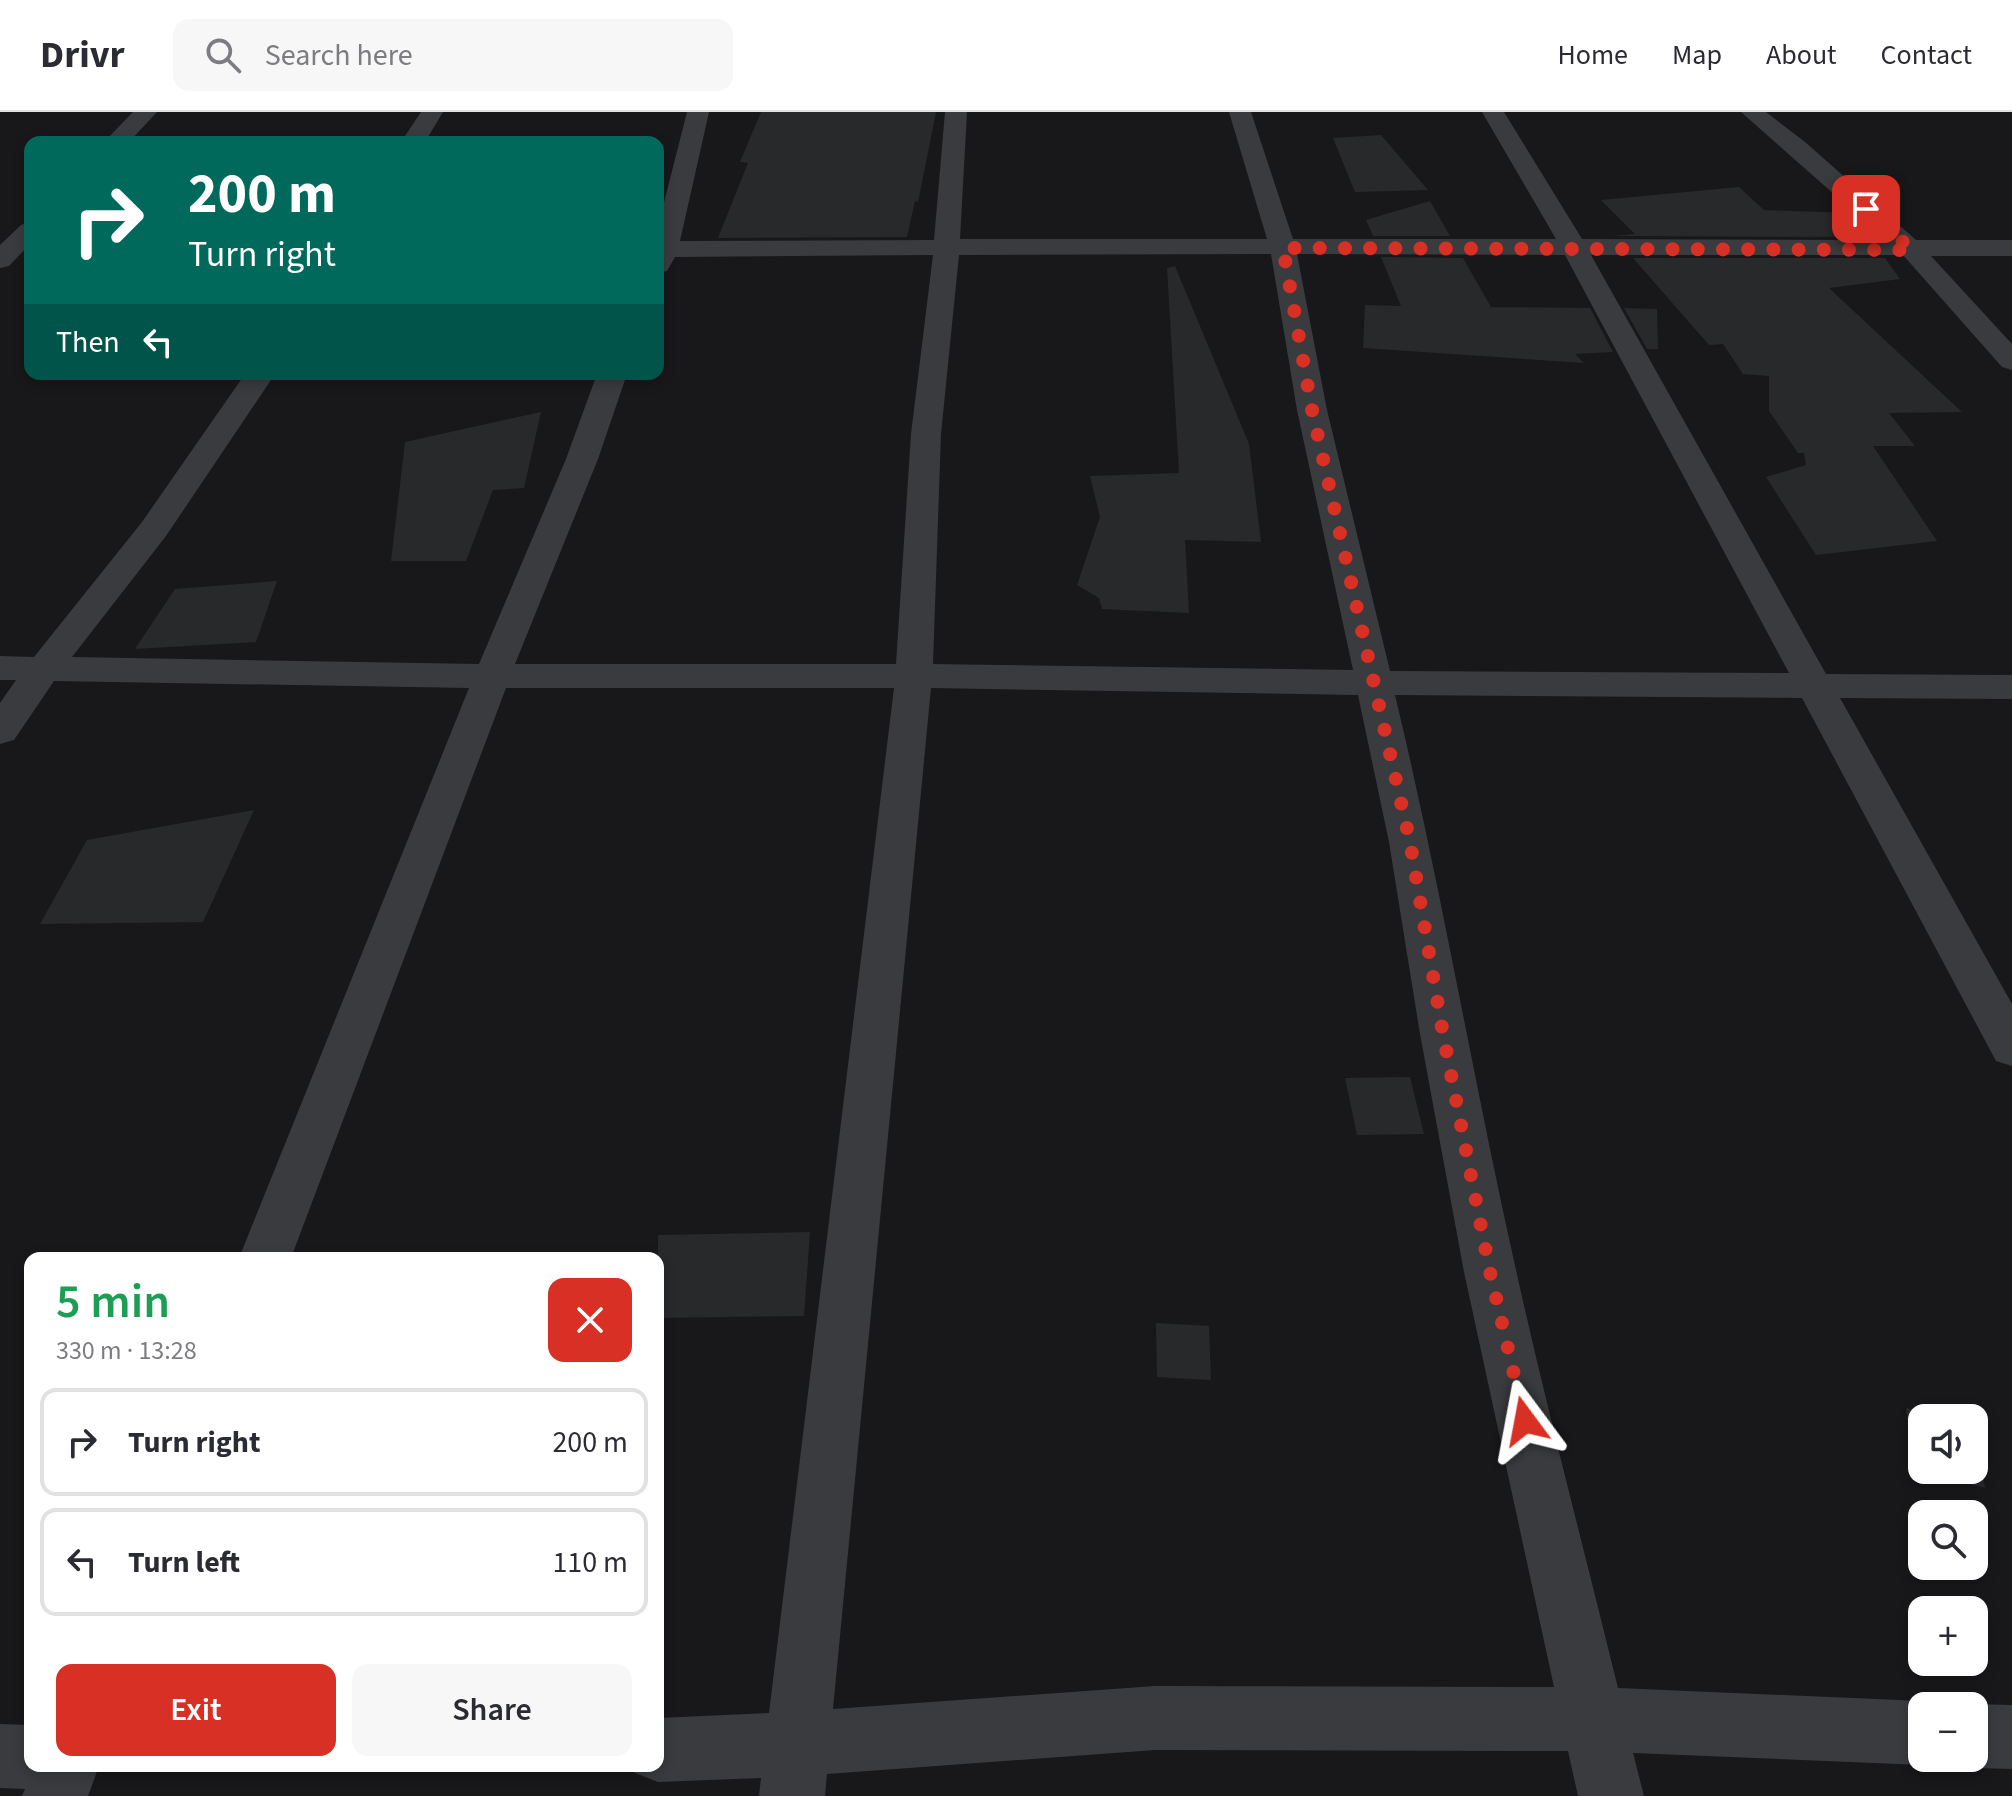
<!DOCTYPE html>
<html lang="en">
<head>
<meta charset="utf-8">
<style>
  body { margin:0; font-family:"Source Sans 3",sans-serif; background:#f7f7f7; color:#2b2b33; height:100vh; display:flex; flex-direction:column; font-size:30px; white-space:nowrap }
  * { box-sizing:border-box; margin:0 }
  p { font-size:26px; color:#7c7c81 }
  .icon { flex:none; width:44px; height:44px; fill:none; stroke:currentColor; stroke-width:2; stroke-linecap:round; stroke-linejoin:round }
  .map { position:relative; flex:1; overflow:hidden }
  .sheet { position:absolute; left:24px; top:1140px; width:640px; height:520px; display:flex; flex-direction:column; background:#fff; border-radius:16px; box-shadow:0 4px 12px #0003 }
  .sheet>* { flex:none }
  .hud { position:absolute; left:24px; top:24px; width:640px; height:244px; border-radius:16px; box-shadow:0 4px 12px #0003; background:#00695c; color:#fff; overflow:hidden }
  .buttons { position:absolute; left:1908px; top:1292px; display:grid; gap:16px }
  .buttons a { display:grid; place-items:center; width:80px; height:80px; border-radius:16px; background:#fff; box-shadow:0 4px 12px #0003; font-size:40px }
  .pin { position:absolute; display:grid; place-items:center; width:68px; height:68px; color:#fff; margin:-34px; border-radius:16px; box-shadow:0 4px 12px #0006 }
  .me { position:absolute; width:88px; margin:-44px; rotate:347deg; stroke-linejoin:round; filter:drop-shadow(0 0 6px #0008) }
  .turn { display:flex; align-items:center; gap:28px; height:168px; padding:0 32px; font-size:36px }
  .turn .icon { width:104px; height:104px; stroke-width:2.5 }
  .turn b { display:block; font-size:56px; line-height:68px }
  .then { display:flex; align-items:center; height:76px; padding:0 32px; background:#0003; gap:16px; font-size:30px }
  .round { display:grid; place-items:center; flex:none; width:84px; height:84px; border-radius:16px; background:#f7f7f7 }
  .overview { display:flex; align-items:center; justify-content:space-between; height:136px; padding:0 32px }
  h1 { font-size:48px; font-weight:600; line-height:60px; color:#1e9e55 }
  .action { display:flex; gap:16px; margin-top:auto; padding:16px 32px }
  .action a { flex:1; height:92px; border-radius:16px; background:#d93025; color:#fff; font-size:32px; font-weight:600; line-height:92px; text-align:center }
  .action a+a { background:#f7f7f7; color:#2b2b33 }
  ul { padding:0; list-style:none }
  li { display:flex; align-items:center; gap:24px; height:108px; margin:0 16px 12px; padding:0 16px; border:4px solid #e1e1e2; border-radius:16px }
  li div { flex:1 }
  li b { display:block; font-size:30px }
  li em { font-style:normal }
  header { display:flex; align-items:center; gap:48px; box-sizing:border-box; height:112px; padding:0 40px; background:#fff; border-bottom:2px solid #e1e1e2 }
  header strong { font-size:38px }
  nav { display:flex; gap:44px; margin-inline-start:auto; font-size:28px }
  .search { width:560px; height:72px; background:#f7f7f7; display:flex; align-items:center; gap:20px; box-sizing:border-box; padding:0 28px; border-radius:16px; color:#7c7c81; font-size:30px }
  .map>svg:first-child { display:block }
  .building { fill:#28292b }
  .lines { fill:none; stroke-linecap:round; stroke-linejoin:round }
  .minor { fill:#3a3b3e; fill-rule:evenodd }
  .route { stroke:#d93025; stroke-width:14; stroke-dasharray:0 25.2 }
</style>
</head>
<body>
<header>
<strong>Drivr</strong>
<div class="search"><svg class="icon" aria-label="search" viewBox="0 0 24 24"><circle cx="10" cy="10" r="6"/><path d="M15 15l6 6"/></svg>Search here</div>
<nav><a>Home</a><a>Map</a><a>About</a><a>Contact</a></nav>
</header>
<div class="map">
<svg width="2012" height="1684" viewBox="0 0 2012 1684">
  <rect width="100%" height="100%" fill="#18181a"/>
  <g class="building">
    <polygon points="761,0 936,0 918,90 915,89 907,125 718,126 748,51 740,50"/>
    <polygon points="1381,23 1428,78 1355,80 1333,26"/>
    <polygon points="1739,75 1764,98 1851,101 1870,125 1614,124 1635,122 1601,88"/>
    <polygon points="1430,89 1450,124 1373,124 1366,108"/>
    <polygon points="1381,145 1463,146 1491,195 1590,196 1613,240 1575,242 1584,251 1363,236 1365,193 1401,194"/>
    <polygon points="1633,146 1885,146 1900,167 1829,176 1962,300 1889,301 1915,334 1873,334 1937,429 1816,443 1766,365 1806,353 1804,341 1798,341 1769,299 1769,264 1743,262 1723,232 1709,233"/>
    <polygon points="1175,154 1249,332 1261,430 1185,428 1189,501 1102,497 1099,486 1077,473 1100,405 1090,364 1179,361 1167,156"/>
    <polygon points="1624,196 1657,197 1658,237 1647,237"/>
    <polygon points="541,300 524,376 493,378 466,449 391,449 405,330"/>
    <polygon points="277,469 256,530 135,537 175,477"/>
    <polygon points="254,698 203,810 40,812 87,728"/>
    <polygon points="1410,965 1424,1022 1357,1023 1345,966"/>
    <polygon points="810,1120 804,1204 658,1206 658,1123"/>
    <polygon points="1156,1211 1209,1214 1211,1268 1157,1265"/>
    <polygon points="1906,1296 1946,1306 1922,1306 1922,1358 1974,1358 1974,1313 1985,1376 1914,1358"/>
  </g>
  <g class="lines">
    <g class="minor">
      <polygon points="133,0 157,0 129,30 104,30"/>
      <polygon points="421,0 443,0 425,30 401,30"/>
      <path d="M 687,0 L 709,0 L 680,129 L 934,128 L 945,0 L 967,0 L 960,127 L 1267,127 L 1229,0 L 1251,0 L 1293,127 L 1556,127 L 1482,0 L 1504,0 L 1582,127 L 1886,128 L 1741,0 L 1766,0 L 1805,30 L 1916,128 L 2012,128 L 2012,144 L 1931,144 L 2012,232 L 2012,258 L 2002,255 L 1903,143 L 1591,143 L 1826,562 L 2012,563 L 2012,587 L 1840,586 L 2012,892 L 2012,954 L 1996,949 L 1802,586 L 1395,583 C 1441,774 1473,967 1516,1158 C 1547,1298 1584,1437 1618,1576 L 1922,1589 L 1934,1594 L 1922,1594 L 1922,1646 L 1939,1646 L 1922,1653 L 1633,1641 L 1644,1684 L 1578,1684 L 1568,1639 L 1155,1638 L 827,1662 L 825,1684 L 759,1684 L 761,1666 L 658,1670 L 635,1661 L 632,1654 L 658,1654 L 658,1606 L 769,1601 L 894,576 L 506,576 L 291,1146 L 239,1146 L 469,576 L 54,569 L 14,628 L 0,632 L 0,591 L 16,568 L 0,568 L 0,544 L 34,545 L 142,410 L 245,262 L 275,262 L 166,424 L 72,545 L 479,552 L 566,347 L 597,262 L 627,262 L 598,347 L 515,552 L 896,552 L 911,322 L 933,143 L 675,145 L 667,159 L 658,161 L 658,114 ZM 1271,142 L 1297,298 L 1353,558 L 933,552 L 941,322 L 959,143 ZM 1297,142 L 1565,143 L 1789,561 L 1390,559 L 1327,298 ZM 931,576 L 1358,583 L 1389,730 L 1420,922 L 1464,1160 L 1554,1575 L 1155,1574 L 833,1597 Z"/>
      <polygon points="30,110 30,132 9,154 0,156 0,133 21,113"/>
      <polygon points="1974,1592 2012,1593 2012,1657 1974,1656 1951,1647 1974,1646 1974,1594 1969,1594"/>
      <polygon points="0,1612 30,1613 30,1654 99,1654 88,1684 22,1684 25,1677 0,1676"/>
    </g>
  </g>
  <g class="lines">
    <polyline class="route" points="1525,1309 1490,1160 1443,922 1410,730 1312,298 1283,136 1912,138 1866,97"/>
  </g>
</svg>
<div class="buttons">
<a><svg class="icon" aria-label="sound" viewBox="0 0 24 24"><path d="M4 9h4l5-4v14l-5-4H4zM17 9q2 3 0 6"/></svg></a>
<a><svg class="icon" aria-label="search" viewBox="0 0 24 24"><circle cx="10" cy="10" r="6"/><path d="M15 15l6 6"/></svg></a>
<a>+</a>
<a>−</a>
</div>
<div class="pin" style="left:1866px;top:97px;background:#d93025"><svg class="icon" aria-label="arrive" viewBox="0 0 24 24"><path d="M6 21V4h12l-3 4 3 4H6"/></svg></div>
<svg class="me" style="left:1525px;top:1309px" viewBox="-20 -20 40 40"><path d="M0-17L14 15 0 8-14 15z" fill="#d93025" stroke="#fff" stroke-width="4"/></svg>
<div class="hud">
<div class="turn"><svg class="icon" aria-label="right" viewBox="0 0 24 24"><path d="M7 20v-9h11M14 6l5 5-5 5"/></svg><div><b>200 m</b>Turn right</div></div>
<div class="then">Then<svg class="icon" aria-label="left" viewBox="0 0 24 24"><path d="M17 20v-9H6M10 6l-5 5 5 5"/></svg></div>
</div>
<section class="sheet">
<div class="overview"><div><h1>5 min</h1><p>330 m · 13:28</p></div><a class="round" style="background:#d93025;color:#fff"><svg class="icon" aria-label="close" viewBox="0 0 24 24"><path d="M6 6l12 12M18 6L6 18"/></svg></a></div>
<ul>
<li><svg class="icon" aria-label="right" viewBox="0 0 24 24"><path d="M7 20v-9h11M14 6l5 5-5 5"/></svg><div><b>Turn right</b></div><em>200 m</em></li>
<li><svg class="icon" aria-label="left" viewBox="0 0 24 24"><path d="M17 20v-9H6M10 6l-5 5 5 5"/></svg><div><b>Turn left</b></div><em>110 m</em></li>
</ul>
<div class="action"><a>Exit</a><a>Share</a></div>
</section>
</div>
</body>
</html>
